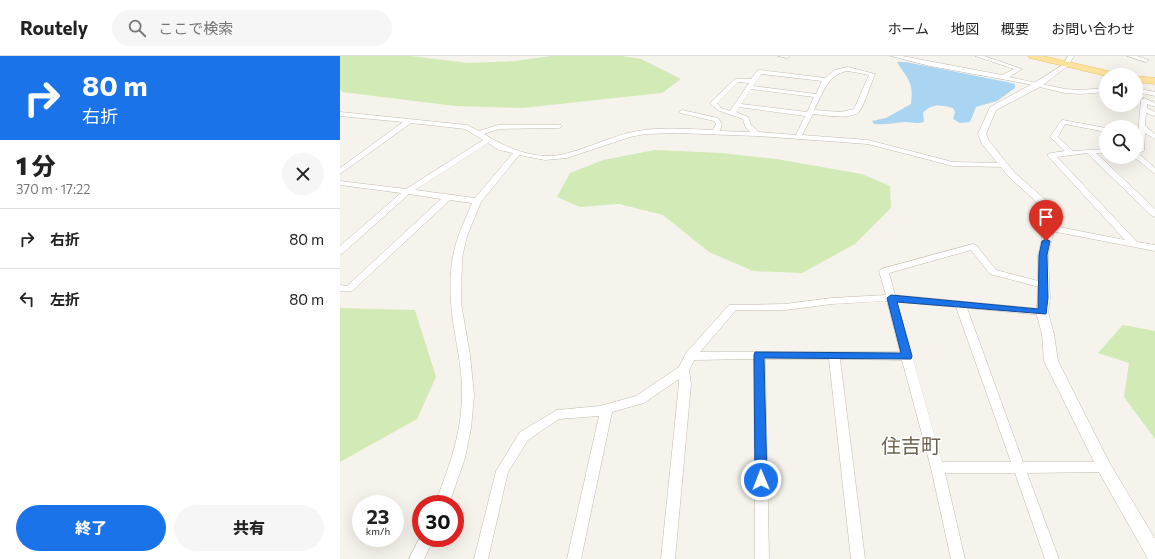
<!DOCTYPE html>
<html lang="ja">
<head>
<meta charset="utf-8">
<style>
  body { margin:0; font-family:Commissioner,"Noto Sans JP",sans-serif; background:#f6f6f6; color:#222; height:100vh; display:flex; flex-direction:column; font-size:15px; white-space:nowrap }
  * { box-sizing:border-box; margin:0 }
  p { font-size:13px; color:#767676 }
  .icon { flex:none; width:22px; height:22px; fill:none; stroke:currentColor; stroke-width:2; stroke-linecap:round; stroke-linejoin:round }
  .map { position:relative; flex:1; overflow:hidden }
  .sheet { display:flex; flex-direction:column; background:#fff; width:340px }
  .sheet>* { flex:none }
  .top-card { background:#1a73e8; color:#fff; overflow:hidden }
  .buttons { position:absolute; left:759px; top:12px; display:grid; gap:8px }
  .buttons a { display:grid; place-items:center; width:44px; height:44px; border-radius:50%; background:#fff; box-shadow:0 4px 16px #0002; font-size:20px }
  .speed { position:absolute; left:12px; top:439px; display:flex; gap:8px; font-size:20px; font-weight:700; text-align:center }
  .speed>* { display:grid; place-content:center; width:52px; height:52px; border-radius:50%; background:#fff; box-shadow:0 4px 16px #0002; line-height:1 }
  .speed small { font-size:10px; font-weight:400 }
  .speed .limit { border:6px solid #d22; background:#fff; color:#111 }
  .pin { position:absolute; display:grid; place-items:center; width:34px; height:34px; color:#fff; margin:-41px -17px; border-radius:50% 50% 50% 0; rotate:-45deg; box-shadow:0 0 4px #0007 }
  .pin .icon { rotate:45deg }
  .me { position:absolute; width:44px; margin:-22px; rotate:359deg; stroke-linejoin:round; filter:drop-shadow(0 0 3px #0008) }
  .turn { display:flex; align-items:center; gap:14px; height:84px; padding:0 16px; font-size:18px }
  .turn .icon { width:52px; height:52px; stroke-width:2.5 }
  .turn b { display:block; font-size:28px; line-height:34px }
  .round { display:grid; place-items:center; flex:none; width:42px; height:42px; border-radius:21px; background:#f6f6f6 }
  .head { display:flex; align-items:center; justify-content:space-between; height:68px; padding:0 16px }
  h1 { font-size:24px; font-weight:800; line-height:30px }
  .action { display:flex; gap:8px; margin-top:auto; padding:8px 16px }
  .action a { flex:1; height:46px; border-radius:24px; background:#1a73e8; color:#fff; font-size:16px; font-weight:800; line-height:46px; text-align:center }
  .action a+a { background:#f6f6f6; color:#222 }
  ul { padding:0; list-style:none }
  li { display:flex; align-items:center; gap:12px; height:60px; padding:0 16px; border-top:1px solid #e0e0e0 }
  li div { flex:1 }
  li b { display:block; font-size:15px }
  li em { font-style:normal }
  header { display:flex; align-items:center; gap:24px; box-sizing:border-box; height:56px; padding:0 20px; background:#fff; border-bottom:1px solid #e0e0e0 }
  header strong { font-size:19px }
  nav { display:flex; gap:22px; margin-inline-start:auto; font-size:14px }
  .search { width:280px; height:36px; background:#f6f6f6; display:flex; align-items:center; gap:10px; box-sizing:border-box; padding:0 14px; border-radius:22px; color:#767676; font-size:15px }
  main { display:flex; flex:1; min-height:0 }
  .map>svg:first-child { display:block }
  .green { fill:#d2eab5 }
  .water { fill:#a9d4f2 }
  .lines { fill:none; stroke-linecap:round; stroke-linejoin:round }
  .minor-casing { stroke:#c2bbae; stroke-width:1 }
  .tertiary-casing { stroke:#c2bbae; stroke-width:1 }
  .primary-casing { stroke:#e6c16a; stroke-width:1 }
  .minor { fill:#fff; fill-rule:evenodd }
  .tertiary { fill:#fff; fill-rule:evenodd }
  .primary { fill:#ffe39c; fill-rule:evenodd }
  .route { fill:#1a73e8; stroke:#114b97 }
  .labels { text-anchor:middle; stroke-width:3; stroke-linejoin:round; paint-order:stroke }
  .near-quarter-label { font-size:20px; fill:#6e6250; stroke:#fff }
</style>
</head>
<body>
<header>
<strong>Routely</strong>
<div class="search"><svg class="icon" aria-label="search" viewBox="0 0 24 24"><circle cx="10" cy="10" r="6"/><path d="M15 15l6 6"/></svg>ここで検索</div>
<nav><a>ホーム</a><a>地図</a><a>概要</a><a>お問い合わせ</a></nav>
</header>
<main>
<section class="sheet">
<div class="top-card">
<div class="turn"><svg class="icon" aria-label="right" viewBox="0 0 24 24"><path d="M7 20v-9h11M14 6l5 5-5 5"/></svg><div><b>80 m</b>右折</div></div>
</div>
<div class="head"><div><h1>1 分</h1><p>370 m · 17:22</p></div><a class="round"><svg class="icon" aria-label="close" viewBox="0 0 24 24"><path d="M6 6l12 12M18 6L6 18"/></svg></a></div>
<ul>
<li><svg class="icon" aria-label="right" viewBox="0 0 24 24"><path d="M7 20v-9h11M14 6l5 5-5 5"/></svg><div><b>右折</b></div><em>80 m</em></li>
<li><svg class="icon" aria-label="left" viewBox="0 0 24 24"><path d="M17 20v-9H6M10 6l-5 5 5 5"/></svg><div><b>左折</b></div><em>80 m</em></li>
</ul>
<div class="action"><a>終了</a><a>共有</a></div>
</section>
<div class="map">
<svg width="815" height="503" viewBox="0 0 815 503">
  <rect width="100%" height="100%" fill="#f6f3ec"/>
  <g class="green">
    <polygon points="0,0 70,0 128,7 175,5 212,0 282,0 301,3 341,23 322,37 182,52 115,50 2,36 0,33"/>
    <polygon points="315,94 381,97 436,103 522,118 550,130 551,152 515,188 462,217 413,215 369,196 323,159 279,148 240,151 217,141 230,117 263,104"/>
    <polygon points="0,252 75,254 96,321 77,363 0,406"/>
    <polygon points="783,269 815,275 815,383 784,341 789,307 758,297"/>
  </g>
  <path class="water" d="M 557,6 L 566,6 L 667,26 L 675,28 L 675,32 L 657,45 L 636,51 L 630,66 L 620,67 L 613,63 L 615,56 L 613,52 C 601,49 592,47 583,57 L 584,66 C 577,68 571,66 564,66 C 554,67 545,69 534,68 L 532,65 L 546,62 L 571,48 C 574,26 568,24 557,6 Z"/>
  <g class="lines">
    <defs>
      <g id="minor">
        <polygon points="438,0 450,0 447,2"/>
        <polygon points="551,0 562,0 662,19 674,13 635,0 644,0 682,13 669,21 725,33 741,34 766,32 766,36 741,38 725,37 683,27 590,10"/>
        <polygon points="728,0 734,0 728,10 724,10 723,9"/>
        <polygon points="787,0 797,0 809,4 806,6"/>
        <path d="M 508,11 L 535,18 C 532,25 523,52 519,56 C 509,64 484,59 473,58 L 462,79 L 528,84 L 613,106 L 664,107 L 668,109 L 664,111 L 613,110 L 528,88 L 417,80 L 337,77 L 305,78 L 290,81 L 227,102 L 205,104 L 179,99 L 141,146 L 127,180 L 122,202 L 121,247 L 130,299 L 134,339 L 131,372 L 125,402 L 109,448 L 95,448 C 109,411 121,380 122,340 C 123,308 113,278 111,246 C 110,232 110,215 113,201 C 116,182 125,164 132,147 L 110,144 L 12,235 L 0,235 L 0,229 L 7,230 L 101,143 L 69,138 L 3,197 L 0,198 L 0,190 L 61,137 L 0,129 L 0,125 L 66,133 L 143,84 L 125,73 L 71,67 L 0,118 L 0,112 L 63,66 L 0,60 L 0,56 L 127,69 L 139,75 L 158,69 L 221,69 L 221,71 L 219,72 L 159,73 L 144,78 C 168,93 199,106 228,97 C 248,92 268,82 288,77 C 316,70 345,73 373,74 L 376,68 L 374,65 L 340,57 L 339,56 L 342,54 L 378,62 L 382,68 L 380,75 L 410,76 L 405,70 L 403,63 L 377,54 L 370,47 L 395,23 L 411,23 L 417,15 L 419,14 L 485,22 L 495,14 ZM 508,15 L 529,19 L 514,53 L 501,56 L 474,54 C 482,39 488,17 508,15 ZM 421,18 L 482,25 L 476,38 L 413,30 ZM 398,26 L 409,27 L 390,55 L 381,52 L 377,47 ZM 411,33 L 474,41 L 467,56 L 401,48 ZM 399,51 L 465,60 L 456,79 L 419,76 L 411,69 L 408,61 L 396,56 ZM 148,87 L 159,94 L 173,97 L 135,142 L 75,134 Z"/>
        <polygon points="796,32 815,36 815,40 796,36"/>
        <polygon points="804,42 815,47 815,51 807,48 807,52 815,56 815,60 806,57 805,70 815,78 815,83 805,77 804,95 798,97 815,112 815,118 794,101 796,101 801,44"/>
        <polygon points="723,64 766,72 766,76 725,68 718,81 733,95 766,93 766,97 756,97 815,153 815,161 812,160 747,97 717,101 797,186 815,189 815,195 706,174 705,172 706,170 709,169 785,184 707,99 711,97 725,95 710,81 721,65"/>
        <path d="M 633,188 L 636,189 L 656,214 L 706,227 L 708,229 L 703,232 L 650,218 L 631,194 L 549,217 L 555,239 L 702,253 L 707,256 L 702,259 L 627,252 L 683,406 L 764,406 L 769,407 L 770,411 L 769,415 L 764,416 L 687,417 L 719,503 L 705,503 L 675,417 L 605,417 L 625,503 L 611,503 L 591,412 L 562,304 L 500,303 L 525,503 L 511,503 L 489,303 L 425,303 L 429,503 L 415,503 L 414,303 L 354,304 L 349,314 L 351,328 L 335,503 L 321,503 L 339,328 L 339,323 L 304,347 L 272,356 L 241,503 L 227,503 L 259,360 L 219,363 L 188,384 L 168,416 L 148,503 L 134,503 L 156,415 L 180,376 L 217,354 L 260,350 L 296,340 L 339,311 L 346,297 L 389,249 L 445,248 L 492,242 L 546,239 L 539,215 L 541,213 ZM 547,245 L 560,296 L 360,296 L 396,254 L 445,254 L 492,248 ZM 557,246 L 616,251 L 671,406 L 602,406 Z"/>
        <polygon points="81,479 81,482 94,482 84,503 69,503"/>
      </g>
      <polygon id="tertiary" points="726,7 728,8 728,10 700,31 656,54 646,78 649,85 675,117 708,146 715,156 716,165 708,199 710,242 708,256 714,278 718,305 769,406 815,483 815,503 808,503 759,416 704,305 702,278 696,256 698,242 698,199 706,165 705,156 701,150 669,121 642,88 638,78 650,51 694,27"/>
      <g id="primary">
        <polygon points="688,0 703,0 777,17 779,19 766,20 690,2"/>
        <polygon points="796,20 815,22 815,28 796,26"/>
      </g>
    </defs>
    <use href="#minor" class="minor-casing"/>
    <use href="#tertiary" class="tertiary-casing"/>
    <use href="#primary" class="primary-casing"/>
    <use href="#minor" class="minor"/>
    <use href="#tertiary" class="tertiary"/>
    <use href="#primary" class="primary"/>
  </g>
  <polygon class="route" points="706,183 710,185 707,199 708,242 706,258 557,246 572,300 571,303 424,302 427,424 425,428 421,430 416,428 415,424 414,299 415,296 561,297 547,242 551,239 698,253 699,199 702,185"/>
  <g class="labels">
    <g class="near-quarter-label">
      <text x="571" y="397">住吉町</text>
    </g>
  </g>
</svg>
<div class="buttons">
<a><svg class="icon" aria-label="sound" viewBox="0 0 24 24"><path d="M4 9h4l5-4v14l-5-4H4zM17 9q2 3 0 6"/></svg></a>
<a><svg class="icon" aria-label="search" viewBox="0 0 24 24"><circle cx="10" cy="10" r="6"/><path d="M15 15l6 6"/></svg></a>
</div>
<div class="speed"><div>23<small>km/h</small></div><div class="limit">30</div></div>
<div class="pin" style="left:706px;top:185px;background:#d93025"><svg class="icon" aria-label="arrive" viewBox="0 0 24 24"><path d="M6 21V4h12l-3 4 3 4H6"/></svg></div>
<svg class="me" style="left:421px;top:424px" viewBox="-20 -20 40 40"><circle r="17" fill="#1a73e8" stroke="#fff" stroke-width="3"/><path d="M0-11L8 9 0 5-8 9z" fill="#fff"/></svg>
</div>
</main>
</body>
</html>
